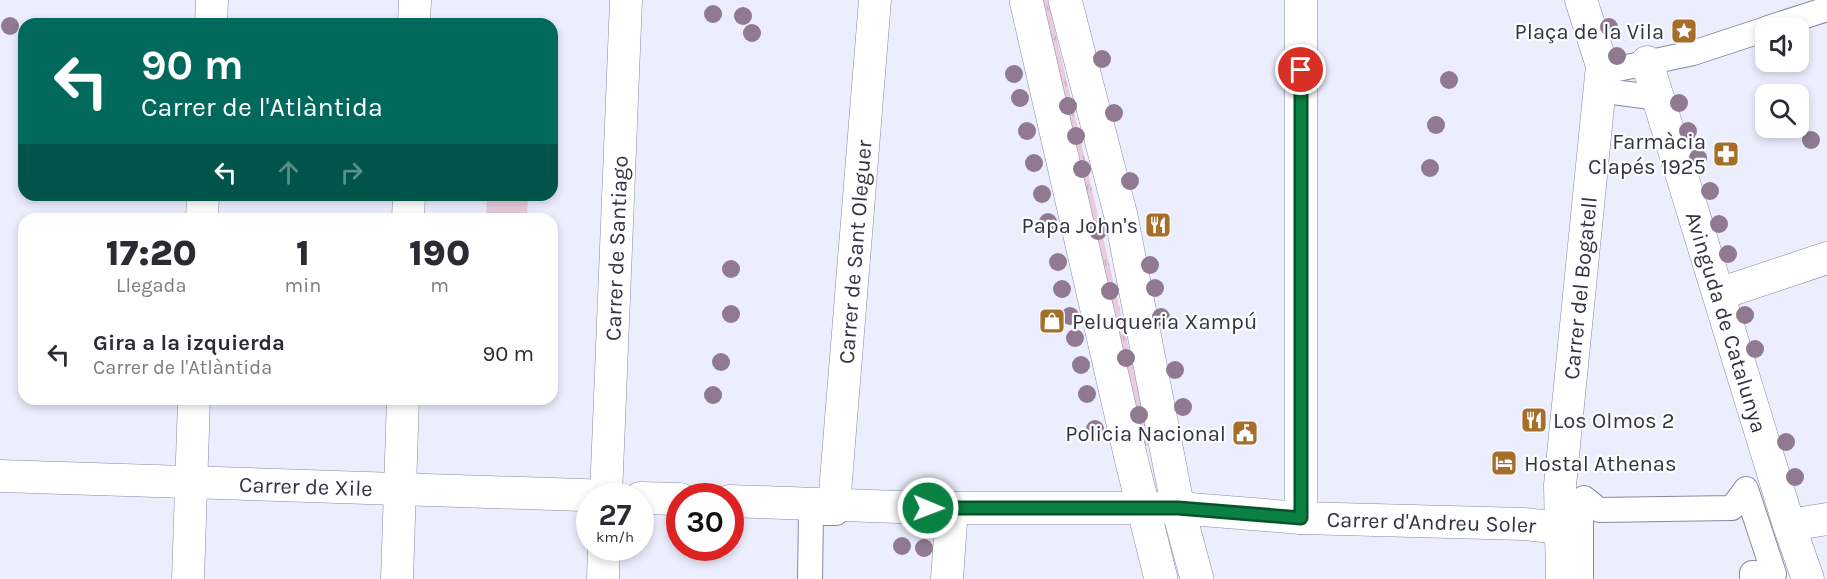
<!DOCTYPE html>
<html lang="es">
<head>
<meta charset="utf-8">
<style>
  body { margin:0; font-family:Karla,sans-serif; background:#f2f2f3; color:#2b2b33; height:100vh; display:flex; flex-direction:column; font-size:22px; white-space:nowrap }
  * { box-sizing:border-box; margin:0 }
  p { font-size:20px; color:#7c7c81 }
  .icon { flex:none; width:33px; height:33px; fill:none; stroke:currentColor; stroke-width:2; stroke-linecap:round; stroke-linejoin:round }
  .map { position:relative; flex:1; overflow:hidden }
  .side { position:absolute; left:18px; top:213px; width:540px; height:192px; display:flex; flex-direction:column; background:#fff; border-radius:18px; box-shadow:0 3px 9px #0003 }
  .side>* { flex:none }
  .top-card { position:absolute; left:18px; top:18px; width:540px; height:183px; border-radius:18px; box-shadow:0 3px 9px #0003; background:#00695c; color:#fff; overflow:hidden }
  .controls { position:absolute; left:1755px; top:18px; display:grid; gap:12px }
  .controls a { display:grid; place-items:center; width:54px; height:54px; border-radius:12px; background:#fff; box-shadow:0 3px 9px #0003; font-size:30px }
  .speed { position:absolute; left:576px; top:483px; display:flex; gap:12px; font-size:30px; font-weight:700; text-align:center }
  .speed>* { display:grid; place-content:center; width:78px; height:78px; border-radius:50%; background:#fff; box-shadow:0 3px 9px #0003; line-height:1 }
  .speed small { font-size:15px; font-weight:400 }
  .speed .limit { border:9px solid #d22; background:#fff; color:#111 }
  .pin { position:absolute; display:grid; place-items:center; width:51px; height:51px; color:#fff; margin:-26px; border:3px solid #fff; border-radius:50%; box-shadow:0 2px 6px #0007 }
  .me { position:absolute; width:66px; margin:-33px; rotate:91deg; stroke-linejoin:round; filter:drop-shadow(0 0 4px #0008) }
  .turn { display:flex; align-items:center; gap:21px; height:126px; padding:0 24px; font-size:27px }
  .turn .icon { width:78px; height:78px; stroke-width:2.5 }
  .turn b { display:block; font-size:42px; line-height:51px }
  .lanes { display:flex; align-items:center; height:57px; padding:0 24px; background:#0003; justify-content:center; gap:30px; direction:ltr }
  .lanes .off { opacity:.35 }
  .eta { display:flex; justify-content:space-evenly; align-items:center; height:102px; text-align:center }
  .eta b { font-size:36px; font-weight:800; line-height:42px }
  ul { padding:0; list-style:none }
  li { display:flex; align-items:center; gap:18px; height:78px; padding:0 24px }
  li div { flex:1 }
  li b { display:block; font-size:22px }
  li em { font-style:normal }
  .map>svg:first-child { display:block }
  .grass { fill:url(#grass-tufts) }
  .garden { fill:#e8cbdd }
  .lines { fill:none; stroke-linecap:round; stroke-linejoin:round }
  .pedestrian-casing { stroke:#8789a2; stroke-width:26 }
  .minor-casing { stroke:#8789a2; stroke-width:33 }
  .tertiary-casing { stroke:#8789a2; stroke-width:34 }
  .pedestrian { stroke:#fff; stroke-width:24 }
  .minor { stroke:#fff; stroke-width:32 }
  .tertiary { stroke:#fff; stroke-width:33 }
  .tree { fill:#907991 }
  .route-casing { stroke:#07532c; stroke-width:15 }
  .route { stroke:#0b8043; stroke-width:10 }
  .labels { text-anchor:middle; stroke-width:4.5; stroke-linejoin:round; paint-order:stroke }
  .poi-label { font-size:22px; fill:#33343f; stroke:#fcfcfc; text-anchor:end }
  .street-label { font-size:22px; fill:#33343f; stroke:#fcfcfc }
</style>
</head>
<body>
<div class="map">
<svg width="1827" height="579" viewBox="0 0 1827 579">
  <defs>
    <pattern id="grass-tufts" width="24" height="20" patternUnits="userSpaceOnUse" patternTransform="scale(1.5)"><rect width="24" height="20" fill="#e8cbdd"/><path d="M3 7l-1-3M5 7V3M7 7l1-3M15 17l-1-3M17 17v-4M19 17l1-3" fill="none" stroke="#c7afbf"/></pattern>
  </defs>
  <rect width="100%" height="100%" fill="#eceefe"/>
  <polygon class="grass" points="1036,0 1048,0 1150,440 1147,446 1142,447"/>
  <polygon class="garden" points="487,195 528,195 527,219 486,219"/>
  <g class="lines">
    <defs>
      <g id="pedestrian">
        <polyline points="1768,28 1827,9"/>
        <polyline points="1613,70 1693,53 1766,29"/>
        <polyline points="1613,92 1659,98"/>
        <polyline points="810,579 811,513 836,513"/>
        <polyline points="1581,579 1581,518 1584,498 1599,510 1732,508 1746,489 1774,574 1752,573 1752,577"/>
      </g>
      <g id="minor">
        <polyline points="1301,0 1301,518"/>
        <polyline points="211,24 212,0"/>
        <polyline points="414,24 415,0"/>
        <path id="s1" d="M 1647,62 L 1789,525 L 1808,579"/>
        <polyline points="202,219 203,195"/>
        <polyline points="408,219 409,195"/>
        <polyline points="1719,294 1827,258"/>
        <path id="s2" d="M 0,476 L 612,496"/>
        <path id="s3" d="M 606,496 L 626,0"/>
        <polyline points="640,498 680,499"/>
        <path id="s4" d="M 730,501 L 928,508 L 1178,508 L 1301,518 L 1524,524 L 1560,528"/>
        <path id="s5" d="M 834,505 L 875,0"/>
        <polyline points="1789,525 1827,519"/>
        <polyline points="188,579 194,399"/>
        <polyline points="397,579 403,399"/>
        <polyline points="603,579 604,548"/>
        <polyline points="947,579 952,508"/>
        <path id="s6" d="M 1562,579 L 1560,485 L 1602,66 L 1581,0"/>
      </g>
      <g id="tertiary">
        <polyline points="1026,0 1131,458 1161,579"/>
        <polyline points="1065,0 1121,216 1178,508 1197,579"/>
      </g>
    </defs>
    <use href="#pedestrian" class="pedestrian-casing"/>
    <use href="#minor" class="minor-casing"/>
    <use href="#tertiary" class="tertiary-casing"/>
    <use href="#pedestrian" class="pedestrian"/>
    <use href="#minor" class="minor"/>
    <use href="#tertiary" class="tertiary"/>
  </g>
  <g class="tree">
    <circle cx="713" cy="14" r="9"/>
    <circle cx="743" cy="16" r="9"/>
    <circle cx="10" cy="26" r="9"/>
    <circle cx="1609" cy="27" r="9"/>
    <circle cx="752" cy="33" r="9"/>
    <circle cx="1617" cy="56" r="9"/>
    <circle cx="1102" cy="59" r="9"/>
    <circle cx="1014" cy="74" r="9"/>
    <circle cx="1449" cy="80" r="9"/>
    <circle cx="1020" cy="98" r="9"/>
    <circle cx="1679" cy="103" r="9"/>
    <circle cx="1068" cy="106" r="9"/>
    <circle cx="1114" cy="113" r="9"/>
    <circle cx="1436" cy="125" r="9"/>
    <circle cx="1027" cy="131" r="9"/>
    <circle cx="1688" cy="131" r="9"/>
    <circle cx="1076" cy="136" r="9"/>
    <circle cx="1811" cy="140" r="9"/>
    <circle cx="1698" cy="158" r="9"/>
    <circle cx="1034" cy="163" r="9"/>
    <circle cx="1430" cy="168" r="9"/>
    <circle cx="1082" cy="169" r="9"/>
    <circle cx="1130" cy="181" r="9"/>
    <circle cx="1710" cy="191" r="9"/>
    <circle cx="1042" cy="194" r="9"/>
    <circle cx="1048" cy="222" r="9"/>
    <circle cx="1719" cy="224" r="9"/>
    <circle cx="1098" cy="231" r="9"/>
    <circle cx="1728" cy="254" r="9"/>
    <circle cx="1058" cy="262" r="9"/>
    <circle cx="1150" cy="265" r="9"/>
    <circle cx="731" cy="269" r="9"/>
    <circle cx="1155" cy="288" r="9"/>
    <circle cx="1062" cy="289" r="9"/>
    <circle cx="1110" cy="291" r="9"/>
    <circle cx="731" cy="314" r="9"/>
    <circle cx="1745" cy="315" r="9"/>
    <circle cx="1070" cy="316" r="9"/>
    <circle cx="1161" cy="317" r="9"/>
    <circle cx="1075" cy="338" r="9"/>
    <circle cx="1755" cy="349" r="9"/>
    <circle cx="1126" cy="358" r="9"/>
    <circle cx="721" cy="362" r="9"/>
    <circle cx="1081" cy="365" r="9"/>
    <circle cx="1175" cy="370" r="9"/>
    <circle cx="1087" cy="394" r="9"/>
    <circle cx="713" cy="395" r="9"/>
    <circle cx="1183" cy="407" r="9"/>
    <circle cx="1139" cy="415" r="9"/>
    <circle cx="1095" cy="429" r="9"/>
    <circle cx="1786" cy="442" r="9"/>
    <circle cx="1795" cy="477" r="9"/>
    <circle cx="902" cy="546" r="9"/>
    <circle cx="924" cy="548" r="9"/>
  </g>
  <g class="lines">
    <defs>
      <polyline id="route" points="928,508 1178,508 1301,518 1301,70"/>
    </defs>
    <use href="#route" class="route-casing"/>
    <use href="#route" class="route"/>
  </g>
  <defs>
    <symbol id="sight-square" viewBox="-11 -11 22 22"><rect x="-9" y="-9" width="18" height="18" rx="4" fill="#a66e2b" stroke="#fcfcfc"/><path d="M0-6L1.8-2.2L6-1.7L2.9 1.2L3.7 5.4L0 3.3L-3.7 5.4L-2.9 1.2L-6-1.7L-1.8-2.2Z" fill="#fff"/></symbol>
    <symbol id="pharmacy-square" viewBox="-11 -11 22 22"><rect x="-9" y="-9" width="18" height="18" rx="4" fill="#a66e2b" stroke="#fcfcfc"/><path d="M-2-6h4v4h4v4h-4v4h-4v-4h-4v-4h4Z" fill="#fff"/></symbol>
    <symbol id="restaurant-square" viewBox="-11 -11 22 22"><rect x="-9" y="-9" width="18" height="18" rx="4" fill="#a66e2b" stroke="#fcfcfc"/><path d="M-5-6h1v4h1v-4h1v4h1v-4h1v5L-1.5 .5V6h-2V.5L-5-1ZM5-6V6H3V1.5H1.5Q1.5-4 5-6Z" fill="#fff"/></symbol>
    <symbol id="shop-square" viewBox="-11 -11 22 22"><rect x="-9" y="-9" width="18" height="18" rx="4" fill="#a66e2b" stroke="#fcfcfc"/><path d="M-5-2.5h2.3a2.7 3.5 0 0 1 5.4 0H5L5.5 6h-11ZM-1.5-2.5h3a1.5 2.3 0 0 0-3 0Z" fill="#fff"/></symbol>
    <symbol id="civic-square" viewBox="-11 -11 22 22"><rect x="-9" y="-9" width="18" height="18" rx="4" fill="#a66e2b" stroke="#fcfcfc"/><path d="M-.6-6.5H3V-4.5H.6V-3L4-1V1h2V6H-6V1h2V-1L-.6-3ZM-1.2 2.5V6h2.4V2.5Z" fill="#fff"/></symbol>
    <symbol id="hotel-square" viewBox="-11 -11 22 22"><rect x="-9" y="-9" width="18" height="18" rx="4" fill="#a66e2b" stroke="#fcfcfc"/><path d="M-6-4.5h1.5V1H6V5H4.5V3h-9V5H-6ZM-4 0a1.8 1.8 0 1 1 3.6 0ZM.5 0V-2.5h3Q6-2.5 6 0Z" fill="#fff"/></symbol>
  </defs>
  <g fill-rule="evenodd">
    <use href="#sight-square" x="1669" y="16" width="30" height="30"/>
    <use href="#pharmacy-square" x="1711" y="139" width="30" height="30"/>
    <use href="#restaurant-square" x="1143" y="210" width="30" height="30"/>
    <use href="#shop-square" x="1037" y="306" width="30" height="30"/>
    <use href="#restaurant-square" x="1519" y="405" width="30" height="30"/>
    <use href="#civic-square" x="1230" y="418" width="30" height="30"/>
    <use href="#hotel-square" x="1489" y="448" width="30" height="30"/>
  </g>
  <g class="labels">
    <g class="poi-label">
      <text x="1664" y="39">Plaça de la Vila</text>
      <text x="1706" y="149">Farmàcia<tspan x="1706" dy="25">Clapés 1925</tspan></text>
      <text x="1138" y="233">Papa John's</text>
      <text x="1072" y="329" text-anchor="start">Peluqueria Xampú</text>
      <text x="1553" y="428" text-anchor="start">Los Olmos 2</text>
      <text x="1226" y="441">Policia Nacional</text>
      <text x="1524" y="471" text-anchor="start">Hostal Athenas</text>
    </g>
    <g class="street-label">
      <text dy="8" stroke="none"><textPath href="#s3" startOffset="248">Carrer de Santiago</textPath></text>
      <text dy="8" stroke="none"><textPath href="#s5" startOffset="254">Carrer de Sant Oleguer</textPath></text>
      <text dy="8" stroke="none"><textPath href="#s6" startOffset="292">Carrer del Bogatell</textPath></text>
      <text dy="8" stroke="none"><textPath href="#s1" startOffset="272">Avinguda de Catalunya</textPath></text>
      <text dy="8" stroke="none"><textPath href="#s2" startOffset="306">Carrer de Xile</textPath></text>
      <text dy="8" stroke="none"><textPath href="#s4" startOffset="702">Carrer d'Andreu Soler</textPath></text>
    </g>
  </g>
</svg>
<div class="controls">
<a><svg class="icon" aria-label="sound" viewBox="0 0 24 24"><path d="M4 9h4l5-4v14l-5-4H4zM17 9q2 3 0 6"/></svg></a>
<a><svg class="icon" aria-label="search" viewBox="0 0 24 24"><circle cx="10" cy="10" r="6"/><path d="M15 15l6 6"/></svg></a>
</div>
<div class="speed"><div>27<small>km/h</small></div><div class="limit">30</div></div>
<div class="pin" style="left:1301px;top:70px;background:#d93025"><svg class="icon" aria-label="arrive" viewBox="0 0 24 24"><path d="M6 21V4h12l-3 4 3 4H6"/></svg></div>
<svg class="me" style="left:928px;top:508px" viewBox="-20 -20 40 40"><circle r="17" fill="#0b8043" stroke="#fff" stroke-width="3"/><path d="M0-11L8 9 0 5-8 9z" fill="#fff"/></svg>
<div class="top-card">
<div class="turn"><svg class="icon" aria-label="left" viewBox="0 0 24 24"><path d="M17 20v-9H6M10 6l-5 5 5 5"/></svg><div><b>90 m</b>Carrer de l'Atlàntida</div></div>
<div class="lanes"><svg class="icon" aria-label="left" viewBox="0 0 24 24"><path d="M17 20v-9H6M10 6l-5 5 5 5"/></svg><svg class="icon off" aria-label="ahead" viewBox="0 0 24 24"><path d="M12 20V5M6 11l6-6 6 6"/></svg><svg class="icon off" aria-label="right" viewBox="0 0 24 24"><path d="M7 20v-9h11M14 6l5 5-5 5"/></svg></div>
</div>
<section class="side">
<div class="eta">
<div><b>17:20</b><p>Llegada</p></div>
<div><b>1</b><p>min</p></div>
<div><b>190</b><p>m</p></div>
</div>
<ul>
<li><svg class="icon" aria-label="left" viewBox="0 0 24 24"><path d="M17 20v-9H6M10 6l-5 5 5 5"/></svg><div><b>Gira a la izquierda</b><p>Carrer de l'Atlàntida</p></div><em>90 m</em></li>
</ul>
</section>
</div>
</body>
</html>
